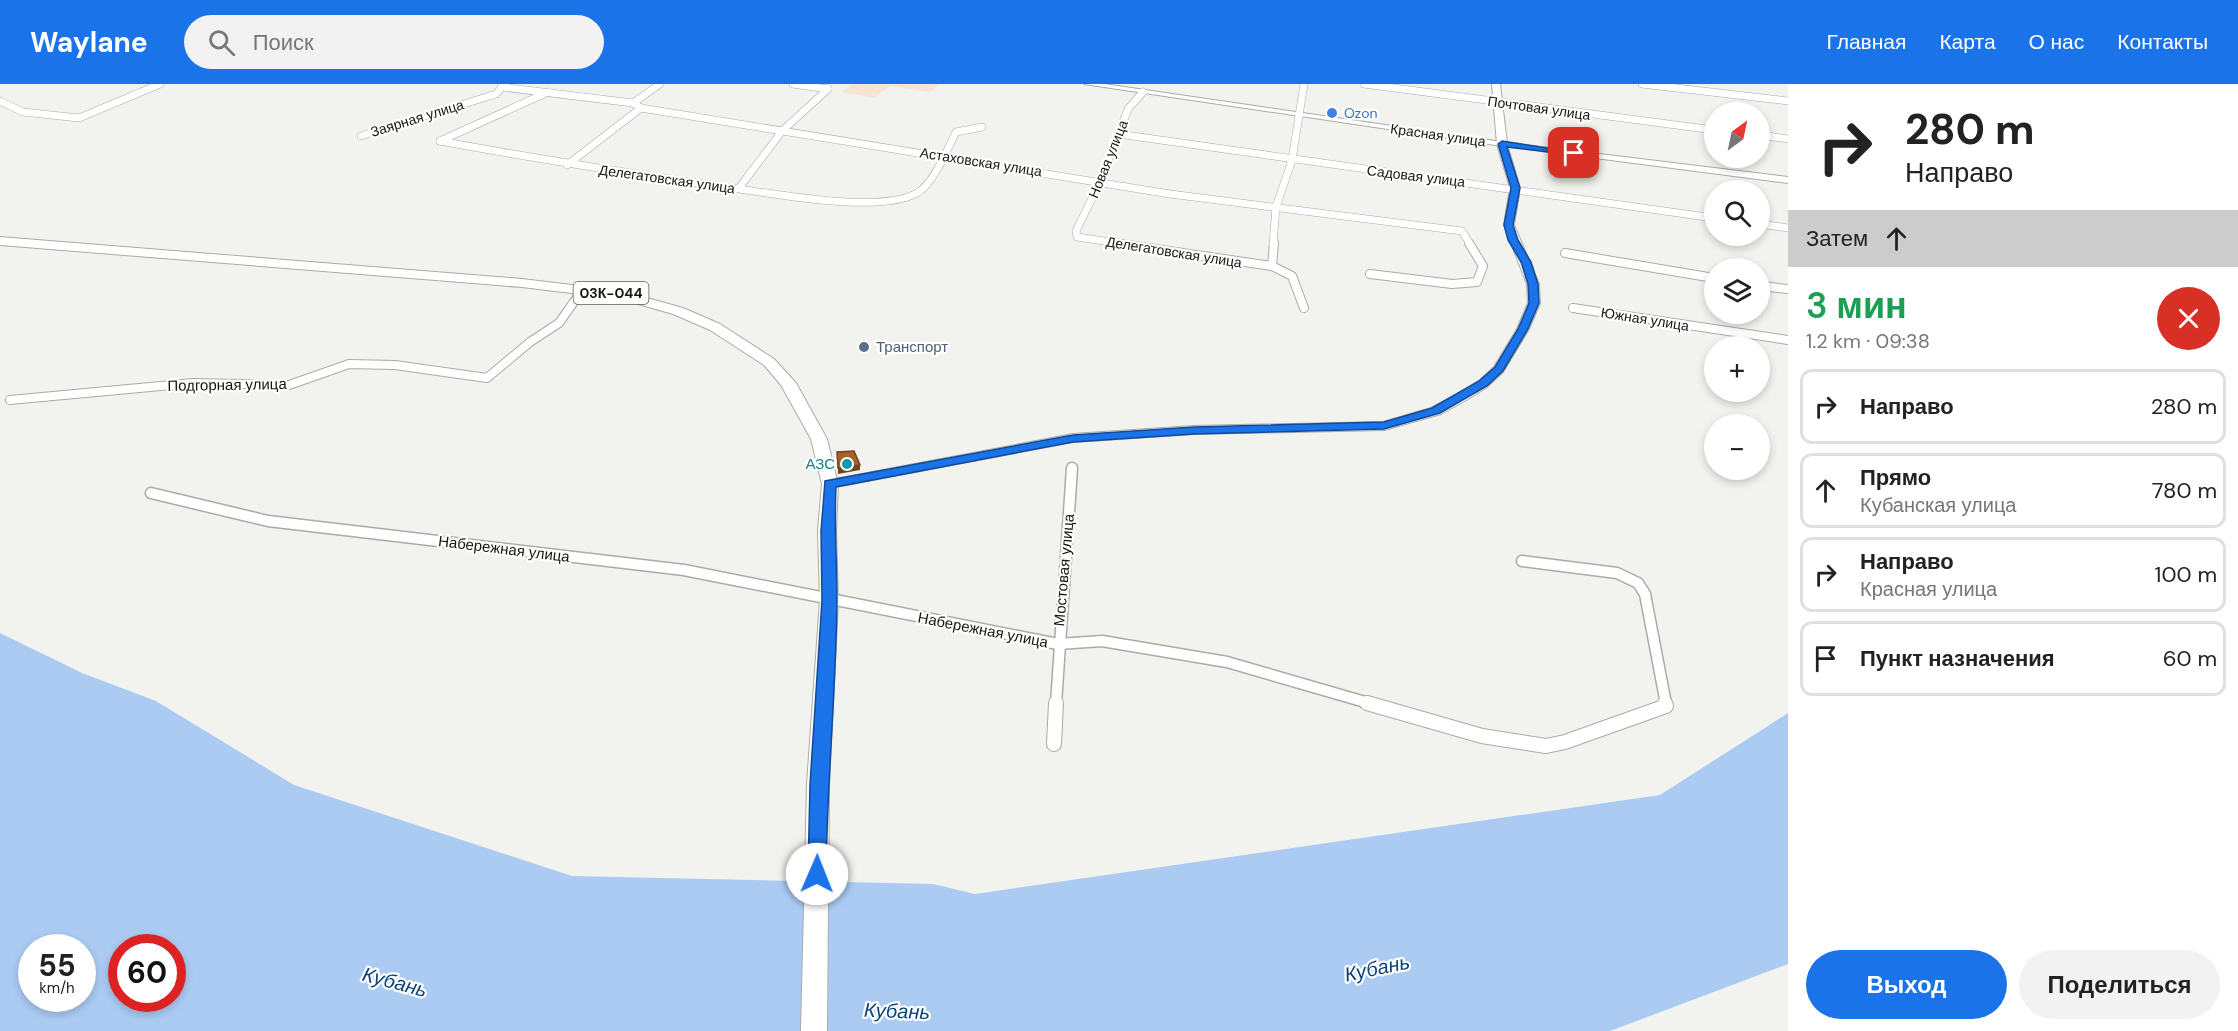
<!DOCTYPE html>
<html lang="ru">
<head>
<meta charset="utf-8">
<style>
  body { margin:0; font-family:"DM Sans",sans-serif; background:#f2f2f2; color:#222; height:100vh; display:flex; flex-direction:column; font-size:22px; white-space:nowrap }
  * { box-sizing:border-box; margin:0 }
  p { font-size:20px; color:#767676 }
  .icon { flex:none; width:33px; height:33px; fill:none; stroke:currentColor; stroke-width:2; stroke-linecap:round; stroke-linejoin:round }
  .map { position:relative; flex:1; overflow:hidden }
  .panel { display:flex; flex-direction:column; background:#fff; width:450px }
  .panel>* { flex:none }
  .banner { background:#fff; color:#222; overflow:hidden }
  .needle { width:39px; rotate:33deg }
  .fabs { position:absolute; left:1704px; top:18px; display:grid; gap:12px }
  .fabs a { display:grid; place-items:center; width:66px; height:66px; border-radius:50%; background:#fff; box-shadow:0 3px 9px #0003; font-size:30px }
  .speed { position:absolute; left:18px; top:850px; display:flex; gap:12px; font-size:30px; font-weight:700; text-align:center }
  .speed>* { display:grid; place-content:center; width:78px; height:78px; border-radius:50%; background:#fff; box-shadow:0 3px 9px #0003; line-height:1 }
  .speed small { font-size:15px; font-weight:400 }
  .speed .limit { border:9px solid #d22; background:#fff; color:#111 }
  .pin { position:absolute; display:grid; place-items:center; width:51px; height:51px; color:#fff; margin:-26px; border-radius:12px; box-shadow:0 3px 9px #0006 }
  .me { position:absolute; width:66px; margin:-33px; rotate:1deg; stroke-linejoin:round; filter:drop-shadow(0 0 4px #0008) }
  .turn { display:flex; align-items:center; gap:21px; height:126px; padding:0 18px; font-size:27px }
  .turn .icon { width:78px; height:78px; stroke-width:2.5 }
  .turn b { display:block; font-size:42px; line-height:51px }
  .then { display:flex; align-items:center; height:57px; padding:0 18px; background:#0003; gap:12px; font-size:22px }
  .round { display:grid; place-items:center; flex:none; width:63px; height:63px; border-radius:32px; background:#f2f2f2 }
  .overview { display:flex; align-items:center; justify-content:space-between; height:102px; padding:0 18px }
  h1 { font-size:36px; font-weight:600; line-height:45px; color:#1e9e55 }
  .cta { display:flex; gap:12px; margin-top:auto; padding:12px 18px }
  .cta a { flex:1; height:69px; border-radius:36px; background:#1a73e8; color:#fff; font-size:24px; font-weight:600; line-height:69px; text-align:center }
  .cta a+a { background:#f2f2f2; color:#222 }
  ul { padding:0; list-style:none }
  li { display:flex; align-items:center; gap:18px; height:75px; margin:0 12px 9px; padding:0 6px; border:3px solid #e0e0e0; border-radius:12px }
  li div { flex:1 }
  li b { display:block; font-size:22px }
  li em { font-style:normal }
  header { display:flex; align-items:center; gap:36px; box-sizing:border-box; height:84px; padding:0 30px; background:#1a73e8; color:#fff }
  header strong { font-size:28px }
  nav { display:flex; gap:33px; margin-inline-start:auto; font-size:21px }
  .search { width:420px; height:54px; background:#f2f2f2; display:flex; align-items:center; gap:15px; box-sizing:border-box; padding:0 21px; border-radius:33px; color:#767676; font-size:22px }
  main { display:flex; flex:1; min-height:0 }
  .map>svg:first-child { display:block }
  .education { fill:#f7e4d4 }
  .water { fill:#abcbf3; fill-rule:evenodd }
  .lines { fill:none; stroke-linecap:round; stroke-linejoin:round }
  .minor-far3-casing { stroke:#aaaaa7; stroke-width:8 }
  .minor-far2-casing { stroke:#aaaaa7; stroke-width:10 }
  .minor-far1-casing { stroke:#aaaaa7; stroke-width:13 }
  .minor-casing { stroke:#aaaaa7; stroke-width:16 }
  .tertiary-casing { stroke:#aaaaa7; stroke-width:2 }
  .secondary-casing { stroke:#aaaaa7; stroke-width:2 }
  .primary-casing { stroke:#aaaaa7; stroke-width:2 }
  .minor-far3 { stroke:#fff; stroke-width:7 }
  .minor-far2 { stroke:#fff; stroke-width:8 }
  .minor-far1 { stroke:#fff; stroke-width:10 }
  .minor { stroke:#fff; stroke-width:14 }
  .tertiary { fill:#fff; fill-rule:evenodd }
  .secondary { fill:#fff; fill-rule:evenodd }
  .primary { fill:#fff; fill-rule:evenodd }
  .shaded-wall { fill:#73441d }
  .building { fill:#a4612a; stroke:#73441d; stroke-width:1.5 }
  .route { fill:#1a73e8; stroke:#114b97; stroke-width:1.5 }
  .shop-dot { fill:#3f7fe0; stroke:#fffffe; stroke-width:2 }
  .service-dot { fill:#5c6f8a; stroke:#fffffe; stroke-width:2 }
  .culture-dot { fill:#0f9aa8; stroke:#fffffe; stroke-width:2 }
  .labels { text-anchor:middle; stroke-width:4.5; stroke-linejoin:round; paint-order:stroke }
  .far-street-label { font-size:14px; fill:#151514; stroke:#fffffe }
  .far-shop-label { font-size:14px; fill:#366cbe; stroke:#fffffe; text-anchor:start }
  .shield { fill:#fffffe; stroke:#5b5b5a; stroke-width:1.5 }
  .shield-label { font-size:14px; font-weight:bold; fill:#151514 }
  .service-label { font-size:15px; fill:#4e5e75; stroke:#fffffe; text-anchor:start }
  .street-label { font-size:15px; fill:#151514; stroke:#fffffe }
  .culture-label { font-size:15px; fill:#0d838f; stroke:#fffffe; text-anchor:end }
  .near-water-label { font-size:20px; font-style:italic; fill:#0b427c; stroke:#fffffe }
</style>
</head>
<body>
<header>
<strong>Waylane</strong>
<div class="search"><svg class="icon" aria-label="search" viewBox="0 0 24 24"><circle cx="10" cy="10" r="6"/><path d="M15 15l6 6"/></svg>Поиск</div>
<nav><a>Главная</a><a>Карта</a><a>О нас</a><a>Контакты</a></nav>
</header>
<main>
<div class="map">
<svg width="1788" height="947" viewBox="0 0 1788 947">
  <rect width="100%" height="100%" fill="#f2f2ef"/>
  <polygon class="education" points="852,0 939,0 930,8 890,2 874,14 842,8"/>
  <path class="water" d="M 0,549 L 82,589 L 156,617 L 294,701 L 572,792 L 933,800 L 975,810 L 1660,711 L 1788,629 L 1788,880 L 1610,947 L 0,947 ZM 32,864 L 82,864 L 82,915 L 32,915 ZM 122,864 L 172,864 L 172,915 L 122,915 Z"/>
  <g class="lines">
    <defs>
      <g id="minor-far3">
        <polyline points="793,0 828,5"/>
        <polyline points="1364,0 1714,46"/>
        <polyline points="1642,0 1788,17"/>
        <polyline points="501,3 633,19 641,24 1170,110 1462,147 1470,160"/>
        <polyline points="0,17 23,28 79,34 160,0"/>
        <polyline points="633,19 660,0"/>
        <polyline points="1118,50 1714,134"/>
        <polyline points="1760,51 1788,55"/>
        <polyline points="361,52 496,10 505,0"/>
        <path d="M 440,57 C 537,75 635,90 732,104 C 777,110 879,130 917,109 C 933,101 948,64 956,48 L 982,43"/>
        <polyline points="440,57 548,8"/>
        <polyline points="567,81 641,24"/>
        <polyline points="739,104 783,46 828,5"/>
        <polyline points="1760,140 1788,144"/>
        <polyline points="1124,160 1077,153 1076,147 1100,98 1128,25 1143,8"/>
        <polyline points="1273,160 1276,123 1292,76 1304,0"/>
      </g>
      <g id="minor-far2">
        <polyline points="1114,159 1272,182"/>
        <polyline points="1274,159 1272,182 1292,192 1304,224"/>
        <polyline points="1565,169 1714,194"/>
        <polyline points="1370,190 1452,200 1477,198 1483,182 1469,159"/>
        <polyline points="1760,202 1788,205"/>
        <polyline points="1573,224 1788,256"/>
        <polyline points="10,316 193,299 289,301 349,280 395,281 487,294 530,258 559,239 583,205"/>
      </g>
      <g id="minor-far1">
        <polyline points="151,409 268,437 684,486 1058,560 1102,557 1227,578 1372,620"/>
        <polyline points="1522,477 1617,489 1638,499 1645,510 1666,620"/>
        <polyline points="1056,620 1072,384"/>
      </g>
      <g id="minor">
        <polyline points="1367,619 1482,652 1546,662 1565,658 1666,622 1665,619"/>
        <polyline points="1054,660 1056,619"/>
      </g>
      <polygon id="tertiary" points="1084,0 1104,0 1502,58 1788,93 1788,99 1502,62"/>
      <polygon id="secondary" points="1492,0 1500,0 1507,60 1520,104 1514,141 1539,200 1540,219 1529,245 1503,288 1487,303 1468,315 1441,330 1384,346 1194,350 1073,358 830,404 823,400 830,396 1073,350 1194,342 1383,338 1431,324 1460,309 1479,297 1494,283 1517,245 1528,219 1527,200 1504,141 1510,104 1497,60"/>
      <polygon id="primary" points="0,153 522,195 622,207 683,224 720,240 774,275 796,299 827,355 838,400 836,447 838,516 829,700 827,947 801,947 807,700 820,516 818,447 822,400 811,355 781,301 764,281 710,246 673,230 621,215 522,203 0,161"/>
    </defs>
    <use href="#minor-far3" class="minor-far3-casing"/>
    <use href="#minor-far2" class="minor-far2-casing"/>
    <use href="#minor-far1" class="minor-far1-casing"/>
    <use href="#minor" class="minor-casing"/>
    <use href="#tertiary" class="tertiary-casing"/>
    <use href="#secondary" class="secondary-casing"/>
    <use href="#primary" class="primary-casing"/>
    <use href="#minor-far3" class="minor-far3"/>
    <use href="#minor-far2" class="minor-far2"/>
    <use href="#minor-far1" class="minor-far1"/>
    <use href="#minor" class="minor"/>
    <use href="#tertiary" class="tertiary"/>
    <use href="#secondary" class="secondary"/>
    <use href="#primary" class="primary"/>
  </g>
  <polygon class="shaded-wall" points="860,381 860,386 838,390 838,384"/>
  <polygon class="building" points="854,367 860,381 838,384 837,368"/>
  <path class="route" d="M 1502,57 L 1578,69 L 1574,71 L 1507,63 L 1520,104 L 1513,141 L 1518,156 L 1531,178 L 1538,200 L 1539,219 L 1528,245 L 1503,287 L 1487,302 L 1440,329 L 1384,345 L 1194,350 L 1073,358 L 836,403 C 834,441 837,478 837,516 C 836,608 827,698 826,790 L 823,795 L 817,797 L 810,795 L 808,790 L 810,700 L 822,516 L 821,447 L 825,397 L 1073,351 L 1194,343 L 1384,338 L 1432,324 L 1479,297 L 1495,283 L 1518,245 L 1529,219 L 1528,200 L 1521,178 L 1508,156 L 1504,141 L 1511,104 L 1498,60 Z"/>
  <circle class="shop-dot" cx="1332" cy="29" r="6"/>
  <circle class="service-dot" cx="864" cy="263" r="6"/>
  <circle class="culture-dot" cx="847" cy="380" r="6"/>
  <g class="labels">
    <g class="far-street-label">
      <text transform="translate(1539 24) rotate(8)" y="5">Почтовая улица</text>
      <text transform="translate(417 34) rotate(-17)" y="5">Заярная улица</text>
      <text transform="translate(1438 51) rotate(8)" y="5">Красная улица</text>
      <text transform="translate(1108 75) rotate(-68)" y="5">Новая улица</text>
      <text transform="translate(981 78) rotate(9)" y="5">Астаховская улица</text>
      <text transform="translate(1416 92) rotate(7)" y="5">Садовая улица</text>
      <text transform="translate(667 95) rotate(8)" y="5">Делегатовская улица</text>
      <text transform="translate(1174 168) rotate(9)" y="5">Делегатовская улица</text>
      <text transform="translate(1645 235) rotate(9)" y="5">Южная улица</text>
    </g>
    <g class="far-shop-label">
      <text x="1344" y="34">Ozon</text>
    </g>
    <rect class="shield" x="573.5" y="198" width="75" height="22" rx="4.5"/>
    <g class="shield-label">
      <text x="611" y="214">03К-044</text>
    </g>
    <g class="service-label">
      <text x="876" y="268">Транспорт</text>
    </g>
    <g class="street-label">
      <text transform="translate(227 301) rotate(-1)" y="5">Подгорная улица</text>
      <text transform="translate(504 465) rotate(7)" y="5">Набережная улица</text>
      <text transform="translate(1064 486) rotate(-85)" y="5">Мостовая улица</text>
      <text transform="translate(983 546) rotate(11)" y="5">Набережная улица</text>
    </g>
    <g class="culture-label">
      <text x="835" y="385">АЗС</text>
    </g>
    <g class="near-water-label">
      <text transform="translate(1377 884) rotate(-12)" y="7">Кубань</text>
      <text transform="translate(395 898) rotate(15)" y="7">Кубань</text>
      <text transform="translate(897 927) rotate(2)" y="7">Кубань</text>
    </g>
  </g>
</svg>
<div class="fabs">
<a><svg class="needle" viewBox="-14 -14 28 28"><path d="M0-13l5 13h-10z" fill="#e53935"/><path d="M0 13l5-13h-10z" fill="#767676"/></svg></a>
<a><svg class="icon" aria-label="search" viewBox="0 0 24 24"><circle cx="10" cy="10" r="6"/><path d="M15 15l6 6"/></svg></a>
<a><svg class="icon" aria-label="layers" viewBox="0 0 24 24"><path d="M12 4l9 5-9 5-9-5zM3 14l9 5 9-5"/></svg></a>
<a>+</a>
<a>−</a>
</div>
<div class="speed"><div>55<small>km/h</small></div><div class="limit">60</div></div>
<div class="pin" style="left:1574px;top:69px;background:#d93025"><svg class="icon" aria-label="arrive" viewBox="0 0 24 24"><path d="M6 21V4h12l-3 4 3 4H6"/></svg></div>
<svg class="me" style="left:817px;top:790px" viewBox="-20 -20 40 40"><circle r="19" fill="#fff"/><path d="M0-13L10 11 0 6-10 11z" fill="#1a73e8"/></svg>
</div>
<section class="panel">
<div class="banner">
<div class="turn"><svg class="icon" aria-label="right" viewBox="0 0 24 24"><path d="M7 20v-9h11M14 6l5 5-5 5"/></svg><div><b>280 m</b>Направо</div></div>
<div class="then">Затем<svg class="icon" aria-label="ahead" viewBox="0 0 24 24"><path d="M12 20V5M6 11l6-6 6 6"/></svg></div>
</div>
<div class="overview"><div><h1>3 мин</h1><p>1.2 km · 09:38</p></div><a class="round" style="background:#d93025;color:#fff"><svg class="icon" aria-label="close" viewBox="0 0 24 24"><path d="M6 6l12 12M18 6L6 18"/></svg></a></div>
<ul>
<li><svg class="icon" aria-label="right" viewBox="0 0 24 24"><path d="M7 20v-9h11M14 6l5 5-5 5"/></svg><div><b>Направо</b></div><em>280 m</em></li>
<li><svg class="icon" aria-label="ahead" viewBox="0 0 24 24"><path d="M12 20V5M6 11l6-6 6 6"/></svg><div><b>Прямо</b><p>Кубанская улица</p></div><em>780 m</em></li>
<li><svg class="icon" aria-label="right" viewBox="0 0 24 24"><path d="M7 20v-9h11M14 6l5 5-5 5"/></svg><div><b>Направо</b><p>Красная улица</p></div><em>100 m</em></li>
<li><svg class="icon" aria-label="arrive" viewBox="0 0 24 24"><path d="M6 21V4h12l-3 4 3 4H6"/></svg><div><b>Пункт назначения</b></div><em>60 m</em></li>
</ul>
<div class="cta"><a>Выход</a><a>Поделиться</a></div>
</section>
</main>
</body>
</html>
